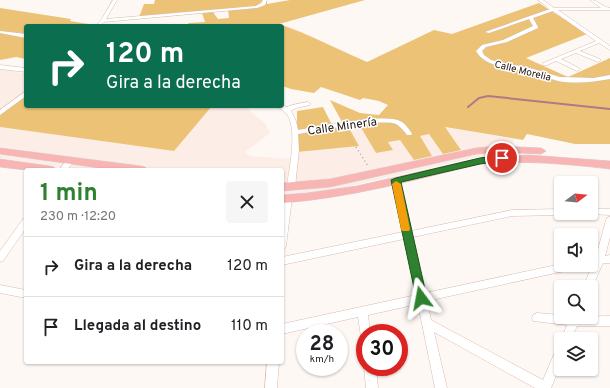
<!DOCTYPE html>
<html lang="es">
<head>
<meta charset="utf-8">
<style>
  body { margin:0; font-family:Overpass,sans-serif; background:#f6f6f6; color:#202124; height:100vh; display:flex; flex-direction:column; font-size:15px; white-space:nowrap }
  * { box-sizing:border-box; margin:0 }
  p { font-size:13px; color:#757577 }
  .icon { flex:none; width:22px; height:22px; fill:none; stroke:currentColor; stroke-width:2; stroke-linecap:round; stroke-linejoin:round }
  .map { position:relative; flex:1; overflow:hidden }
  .panel { position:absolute; left:24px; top:168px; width:260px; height:196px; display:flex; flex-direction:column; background:#fff; border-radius:4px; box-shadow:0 1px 3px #0004 }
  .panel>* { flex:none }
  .hud { position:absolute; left:24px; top:24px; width:260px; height:84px; border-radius:4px; box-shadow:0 1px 3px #0004; background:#0b6e4f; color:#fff; overflow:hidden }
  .needle { width:26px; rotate:74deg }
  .tools { position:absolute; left:554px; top:176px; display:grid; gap:8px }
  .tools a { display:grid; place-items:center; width:44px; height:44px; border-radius:4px; background:#fff; box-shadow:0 1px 3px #0004; font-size:20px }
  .speed { position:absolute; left:296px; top:324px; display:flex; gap:8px; font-size:20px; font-weight:700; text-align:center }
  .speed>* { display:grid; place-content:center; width:52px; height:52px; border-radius:50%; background:#fff; box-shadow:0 1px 3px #0004; line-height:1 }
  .speed small { font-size:10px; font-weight:400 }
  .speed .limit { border:6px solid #d22; background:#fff; color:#111 }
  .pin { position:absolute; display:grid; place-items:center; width:34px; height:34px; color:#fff; margin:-17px; border:2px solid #fff; border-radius:50%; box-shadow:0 1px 4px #0007 }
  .me { position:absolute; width:44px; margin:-22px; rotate:347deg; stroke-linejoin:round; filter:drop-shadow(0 0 3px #0008) }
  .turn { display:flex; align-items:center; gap:14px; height:84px; padding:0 16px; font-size:18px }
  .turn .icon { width:52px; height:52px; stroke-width:2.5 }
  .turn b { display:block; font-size:28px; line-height:34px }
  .round { display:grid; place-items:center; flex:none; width:42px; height:42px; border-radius:4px; background:#f6f6f6 }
  .summary { display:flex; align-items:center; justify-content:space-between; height:68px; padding:0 16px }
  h1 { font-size:24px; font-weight:700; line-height:30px; color:#2e822f }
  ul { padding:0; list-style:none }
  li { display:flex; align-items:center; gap:12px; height:60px; padding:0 16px; border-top:1px solid #e0e0e0 }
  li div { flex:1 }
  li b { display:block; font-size:15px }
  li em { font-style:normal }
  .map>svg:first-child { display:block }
  .built { fill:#fdede7 }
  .green { fill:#ecc376 }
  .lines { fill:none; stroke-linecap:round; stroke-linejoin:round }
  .stream { stroke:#b47786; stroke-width:2 }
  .minor-casing { stroke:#d9baae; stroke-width:1 }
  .primary-casing { stroke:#d6d4d4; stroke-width:1 }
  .path-far1 { stroke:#b0a8a5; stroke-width:1; stroke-dasharray:0.5 2; stroke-linecap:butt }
  .path { stroke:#b0a8a5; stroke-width:1.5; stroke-dasharray:1 3; stroke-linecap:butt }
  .minor { fill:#fff; fill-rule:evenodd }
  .primary { fill:#f8b5b4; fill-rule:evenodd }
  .route { fill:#2e822f; stroke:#1e541f }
  .slow { fill:#f59e0b }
  .labels { text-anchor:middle; stroke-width:3; stroke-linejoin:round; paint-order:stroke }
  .far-street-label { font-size:10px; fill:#1d120e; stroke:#fff }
  .street-label { font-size:12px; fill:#1d120e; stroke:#fff }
</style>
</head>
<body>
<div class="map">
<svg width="610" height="388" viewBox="0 0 610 388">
  <rect width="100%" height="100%" fill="#fef8f5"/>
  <g class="built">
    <polygon points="2,69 26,74 26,92 0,111 0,71"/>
    <polygon points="212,106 246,106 254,115 265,123 270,133 245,152 251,156 291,159 297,152 358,146 348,128 360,126 376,153 393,150 388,141 429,134 461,150 444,127 514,139 512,145 516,153 486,155 341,188 282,195 282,170 81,170 0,158 0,127 174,151"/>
  </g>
  <g class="green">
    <path d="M 155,0 L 267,0 L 267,4 L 290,0 L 365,0 L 279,24 C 309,34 337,49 367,62 L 434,30 L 452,34 L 539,3 L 587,34 L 526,58 L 568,77 L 610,58 L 610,144 L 575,144 L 527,134 L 523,140 L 445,127 L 461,150 L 443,154 L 429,134 L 420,136 L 432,156 L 414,160 L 400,140 L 388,142 L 393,150 L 376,153 L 360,126 L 349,128 L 359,146 L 297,152 L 297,111 L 323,107 L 332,125 L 342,122 L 330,100 L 360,113 L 379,115 L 388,105 L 379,101 L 363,98 L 360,100 L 321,87 L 314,93 L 291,89 L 282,86 L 282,26 L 190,26 L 188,23 L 205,22 L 202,13 L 213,12 L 218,19 L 229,18 L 228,9 L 139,17 L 144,4 L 154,4 Z"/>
    <polygon points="0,8 71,19 70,21 95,25 26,26 26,59 16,57 0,60"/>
    <polygon points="26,92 26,106 212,106 174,151 0,127 0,111"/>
  </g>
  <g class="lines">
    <polyline class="stream" points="468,107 479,98 488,96 610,109"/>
    <defs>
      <g id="minor">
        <polygon points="113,0 117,0 106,19 256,6 261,3 263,0 267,0 265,5 257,8 104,22 100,26 95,26 101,20"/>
        <path d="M 538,0 L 543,0 L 554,8 L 601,8 L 590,0 C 598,0 603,7 610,8 L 610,10 L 558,10 L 610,46 L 610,50 L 599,43 L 580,51 L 600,59 L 601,60 L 598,62 L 576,53 L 561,59 L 579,68 L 579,70 L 577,71 L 556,61 L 547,65 L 543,65 L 543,63 L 596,41 L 553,11 L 533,18 L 538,27 L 538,28 L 507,42 L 486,47 L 482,51 L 484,55 L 491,60 L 499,62 L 530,68 L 560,77 L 594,78 L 610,75 L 610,79 C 594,82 575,84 558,81 C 547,78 537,73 526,70 C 508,67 486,68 476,51 L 482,45 L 503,40 L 533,26 L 529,19 L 489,33 L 485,32 L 550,9 Z"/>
        <polygon points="0,31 26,34 26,38 0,33"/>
        <polygon points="0,65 26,68 26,72 0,69"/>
        <polygon points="26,91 26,96 0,115 0,110"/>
        <path d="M 308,102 L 311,104 L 310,105 L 296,108 L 291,111 L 296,121 L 298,130 C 319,127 383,113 400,121 C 405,123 409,129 412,134 L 411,135 L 407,135 C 404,131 401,127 396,124 C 382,118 317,131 298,134 L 299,150 L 295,187 L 294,189 L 288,189 L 287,187 C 289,168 298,131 287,114 C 284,111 280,109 277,106 L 282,106 L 282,105 L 287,107 L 292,105 Z"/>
        <polygon points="68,158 74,158 75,160 67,170 59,170"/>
        <polygon points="396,178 400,181 411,231 512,210 561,209 561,213 565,213 561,215 512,216 413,237 425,293 561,264 579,265 577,268 574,269 427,301 431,320 543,380 557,347 561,346 561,364 551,388 535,388 434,332 447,388 435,388 418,304 368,315 370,333 365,333 365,339 361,337 358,317 282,334 282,324 416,295 404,239 282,265 282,257 403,232 392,181"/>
        <polygon points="288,195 292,198 286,246 285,248 282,249 282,213 284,198"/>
        <polygon points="591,209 610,209 610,215 588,214 587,213 591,213"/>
        <polygon points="610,217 610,237 605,256 610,255 610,263 603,263 591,290 591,287 583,287 593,264 591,265 591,257 596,257 606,220 607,218"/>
        <polygon points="26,218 26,228 3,261 0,262 0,251 23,219"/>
        <polygon points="0,285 26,290 26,298 0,293"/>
        <polygon points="537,313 561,315 561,317 610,316 610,326 577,326 571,339 561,340 567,325 533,321 532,318 533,315"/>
        <polygon points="267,362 279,362 277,388 265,388"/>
        <polygon points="365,366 365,367 376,367 378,388 366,388 364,367"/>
      </g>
      <g id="primary">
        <polygon points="498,146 541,148 546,151 541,154 498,152 476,154 330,187 282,191 282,183 330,179 476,148"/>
        <polygon points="0,148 141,166 145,167 147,170 114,170 0,154"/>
        <path d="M 529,155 L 610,161 L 610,169 C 566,164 524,160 480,164 C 414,180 350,198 282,203 L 282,195 L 307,193 L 357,186 L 480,158 Z"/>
        <polygon points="0,159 50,166 54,167 56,170 26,170 0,167"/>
      </g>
    </defs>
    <use href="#minor" class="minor-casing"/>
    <use href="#primary" class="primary-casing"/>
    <g class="path-far1">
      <polyline points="608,60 610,59"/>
      <polyline points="345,131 356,148"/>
    </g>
    <polyline class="path" points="356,147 368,166"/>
    <use href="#minor" class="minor"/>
    <use href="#primary" class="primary"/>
  </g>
  <polygon class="route" points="502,155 506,158 505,160 480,164 401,182 427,298 425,302 421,303 417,302 391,180 396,178 480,158"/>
  <polygon class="slow" points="396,181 401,184 410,229 409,231 402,231 401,229 392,184"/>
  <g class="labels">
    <g class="far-street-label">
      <text transform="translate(523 70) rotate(14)" y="4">Calle Morelia</text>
    </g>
    <g class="street-label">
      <text transform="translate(342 126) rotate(-8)" y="4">Calle Minería</text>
    </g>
  </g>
</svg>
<div class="tools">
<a><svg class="needle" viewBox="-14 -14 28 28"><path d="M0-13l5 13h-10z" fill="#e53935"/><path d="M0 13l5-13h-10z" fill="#757577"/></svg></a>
<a><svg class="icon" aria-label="sound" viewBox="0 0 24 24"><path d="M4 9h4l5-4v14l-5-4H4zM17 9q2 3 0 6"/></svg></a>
<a><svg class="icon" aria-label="search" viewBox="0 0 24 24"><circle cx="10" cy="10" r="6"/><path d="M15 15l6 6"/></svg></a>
<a><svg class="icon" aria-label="layers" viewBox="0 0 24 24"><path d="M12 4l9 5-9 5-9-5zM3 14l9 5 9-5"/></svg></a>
</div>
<div class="speed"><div>28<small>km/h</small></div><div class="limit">30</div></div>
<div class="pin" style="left:502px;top:158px;background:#d93025"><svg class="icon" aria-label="arrive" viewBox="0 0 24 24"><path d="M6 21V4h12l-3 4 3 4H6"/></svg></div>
<svg class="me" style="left:421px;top:298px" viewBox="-20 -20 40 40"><path d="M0-17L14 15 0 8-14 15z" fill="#2e822f" stroke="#fff" stroke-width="4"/></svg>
<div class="hud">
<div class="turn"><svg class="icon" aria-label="right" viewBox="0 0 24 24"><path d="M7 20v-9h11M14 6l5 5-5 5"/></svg><div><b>120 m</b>Gira a la derecha</div></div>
</div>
<section class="panel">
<div class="summary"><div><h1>1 min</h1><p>230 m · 12:20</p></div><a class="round"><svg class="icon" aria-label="close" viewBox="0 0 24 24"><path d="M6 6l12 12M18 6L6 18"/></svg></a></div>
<ul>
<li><svg class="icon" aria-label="right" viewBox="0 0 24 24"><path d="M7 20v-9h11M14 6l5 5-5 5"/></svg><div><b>Gira a la derecha</b></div><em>120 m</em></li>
<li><svg class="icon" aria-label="arrive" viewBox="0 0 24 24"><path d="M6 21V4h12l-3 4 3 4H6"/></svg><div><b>Llegada al destino</b></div><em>110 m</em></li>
</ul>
</section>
</div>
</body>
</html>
